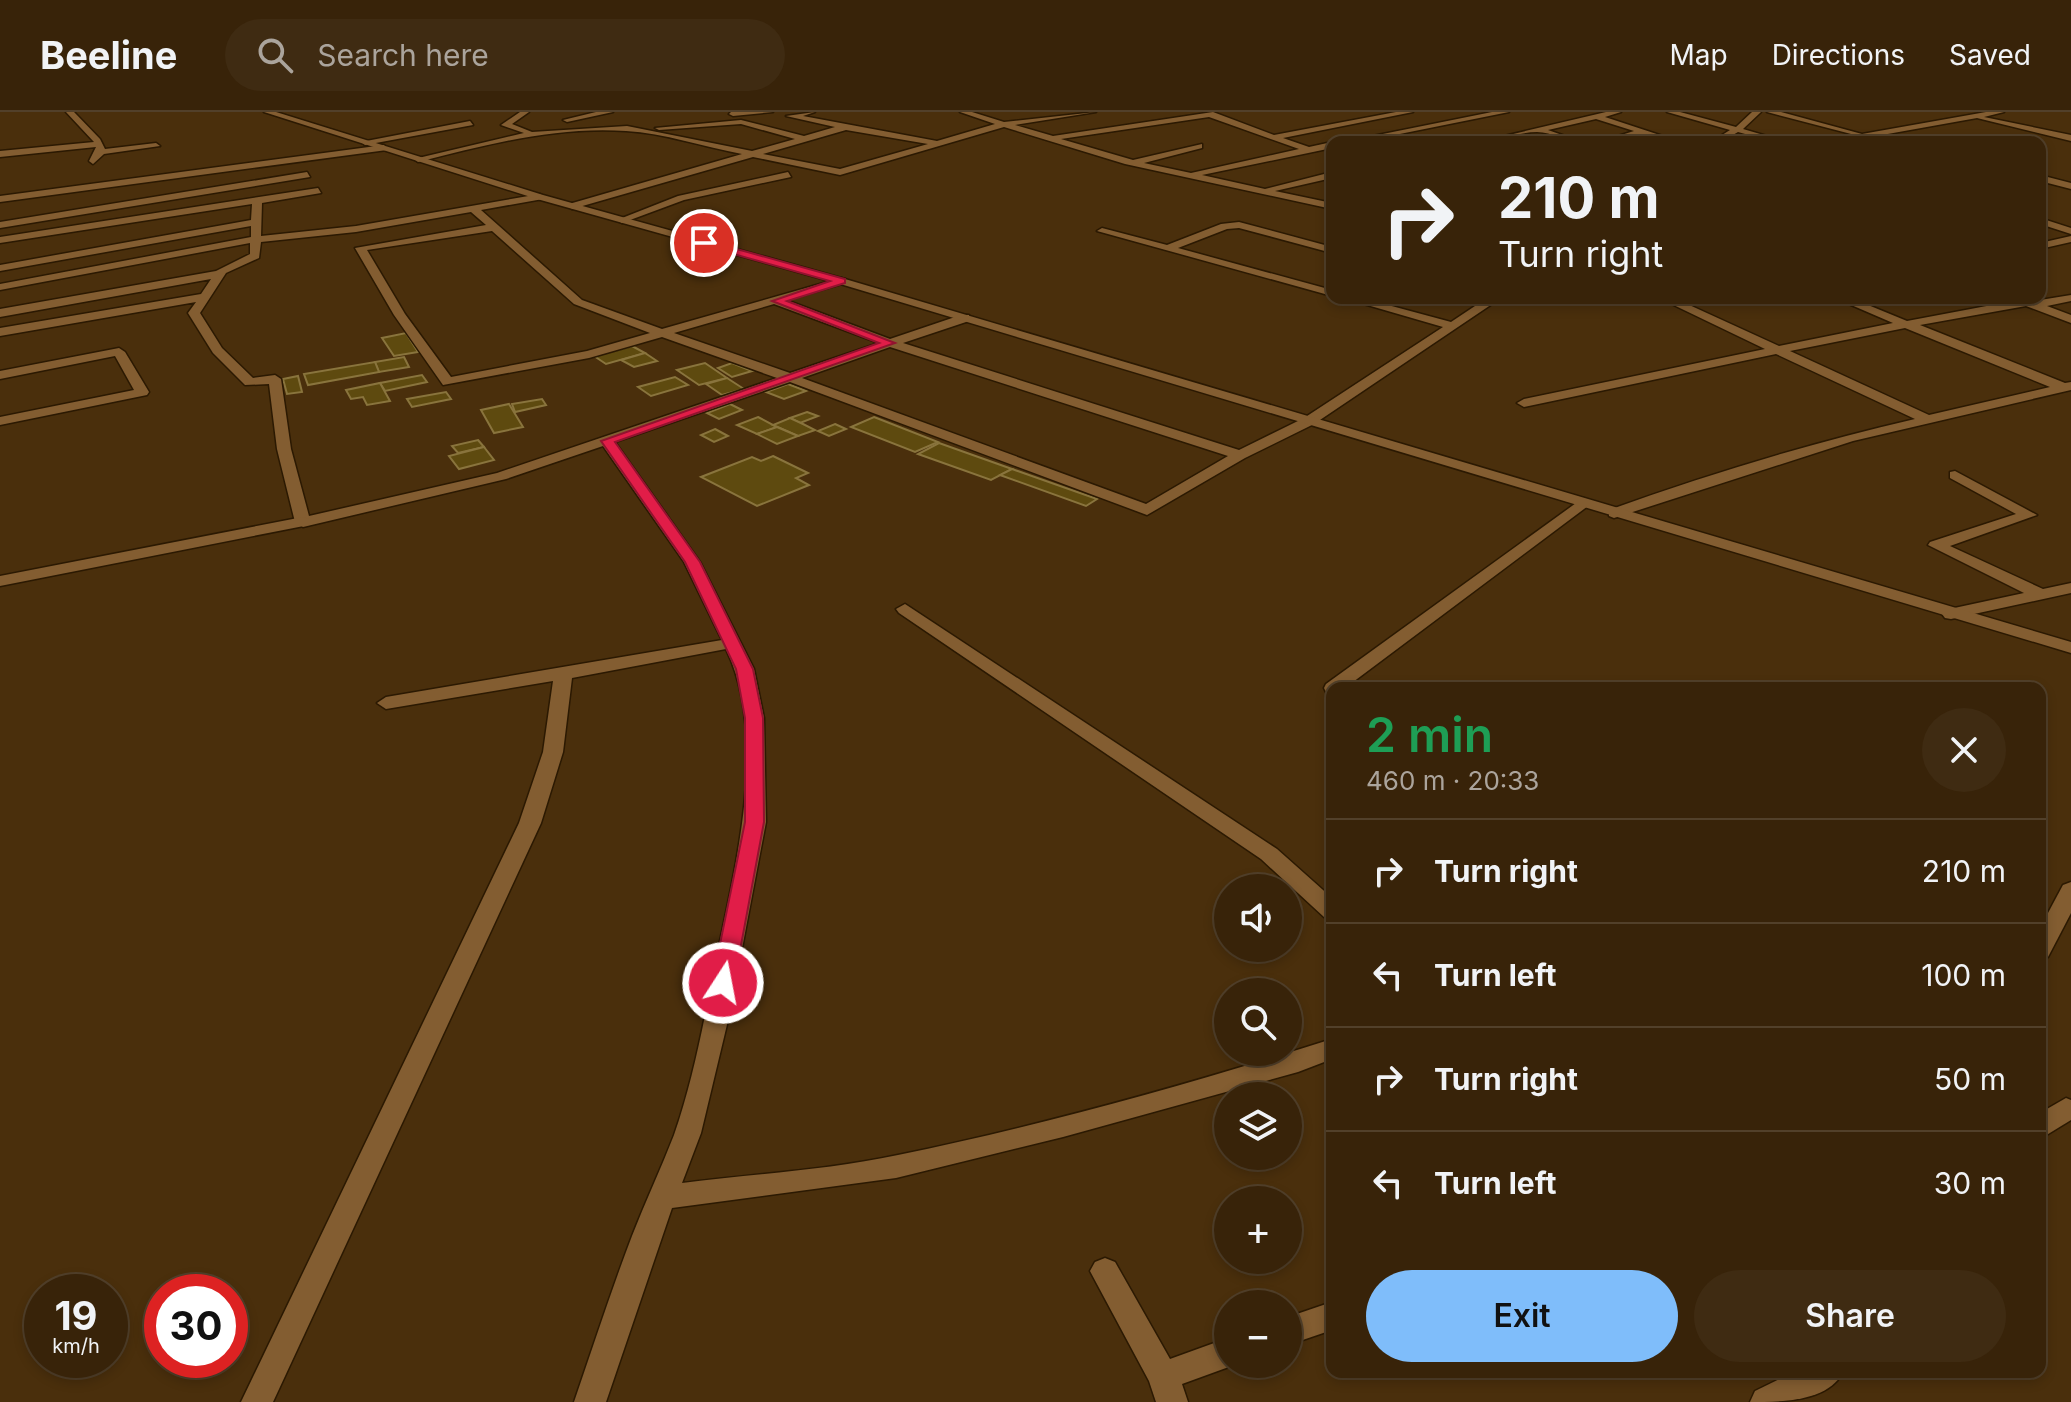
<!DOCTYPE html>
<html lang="en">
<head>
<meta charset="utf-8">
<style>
  body { margin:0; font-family:Inter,sans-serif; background:#3f2b12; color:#f1f3f6; height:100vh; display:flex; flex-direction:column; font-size:30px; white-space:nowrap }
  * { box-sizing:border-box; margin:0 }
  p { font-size:26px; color:#aba49c }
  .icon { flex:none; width:44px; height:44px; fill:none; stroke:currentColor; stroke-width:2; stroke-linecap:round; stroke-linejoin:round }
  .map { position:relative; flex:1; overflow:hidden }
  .side { position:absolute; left:1326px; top:570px; width:720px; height:696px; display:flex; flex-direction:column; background:#382309; border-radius:16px; box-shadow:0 4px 12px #0003,0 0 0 2px #52402a }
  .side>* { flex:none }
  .guide { position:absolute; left:1326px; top:24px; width:720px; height:168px; border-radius:16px; box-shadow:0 4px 12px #0003,0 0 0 2px #52402a; background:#382309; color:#f1f3f6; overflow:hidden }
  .controls { position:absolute; left:1214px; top:762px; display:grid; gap:16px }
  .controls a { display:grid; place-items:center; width:88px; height:88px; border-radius:50%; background:#382309; box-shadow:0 4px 12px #0003,0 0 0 2px #52402a; font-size:40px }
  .speed { position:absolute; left:24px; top:1162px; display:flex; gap:16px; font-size:40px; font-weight:700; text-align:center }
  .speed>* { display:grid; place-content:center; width:104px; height:104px; border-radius:50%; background:#382309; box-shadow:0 4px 12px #0003,0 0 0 2px #52402a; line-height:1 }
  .speed small { font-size:20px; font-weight:400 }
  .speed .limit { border:12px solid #d22; background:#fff; color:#111 }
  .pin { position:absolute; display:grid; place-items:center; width:68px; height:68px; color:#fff; margin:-34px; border:4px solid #fff; border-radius:50%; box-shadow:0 2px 8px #0007 }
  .me { position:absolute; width:88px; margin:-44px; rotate:11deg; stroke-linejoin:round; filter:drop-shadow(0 0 6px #0008) }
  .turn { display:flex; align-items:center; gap:28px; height:168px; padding:0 40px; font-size:36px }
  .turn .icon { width:104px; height:104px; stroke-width:2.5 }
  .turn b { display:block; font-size:56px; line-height:68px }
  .round { display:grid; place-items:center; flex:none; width:84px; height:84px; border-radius:42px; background:#3f2b12 }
  .headline { display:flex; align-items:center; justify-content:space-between; height:136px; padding:0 40px }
  h1 { font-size:48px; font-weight:600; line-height:60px; color:#1e9e55 }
  .action { display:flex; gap:16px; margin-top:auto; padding:16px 40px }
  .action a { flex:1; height:92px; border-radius:48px; background:#7fbdfa; color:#111; font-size:32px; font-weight:600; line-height:92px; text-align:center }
  .action a+a { background:#3f2b12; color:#f1f3f6 }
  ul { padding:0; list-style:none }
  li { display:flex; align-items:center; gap:24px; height:104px; padding:0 40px; border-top:2px solid #52402a }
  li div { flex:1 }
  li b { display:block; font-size:30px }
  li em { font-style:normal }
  header { display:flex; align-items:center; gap:48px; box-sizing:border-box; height:112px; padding:0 40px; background:#382309; border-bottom:2px solid #52402a }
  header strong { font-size:38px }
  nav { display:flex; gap:44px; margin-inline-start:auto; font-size:28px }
  .search { width:560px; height:72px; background:#3f2b12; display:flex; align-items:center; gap:20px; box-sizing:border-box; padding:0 28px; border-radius:44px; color:#aba49c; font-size:30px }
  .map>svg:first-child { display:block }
  .building { fill:#5e4a0f; stroke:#89743d; stroke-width:2 }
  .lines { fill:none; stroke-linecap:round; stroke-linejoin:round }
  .minor-casing { stroke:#2b1902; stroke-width:3 }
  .tertiary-casing { stroke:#2b1902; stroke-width:3 }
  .minor { fill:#835d31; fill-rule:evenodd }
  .tertiary { fill:#835d31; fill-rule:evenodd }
  .route { fill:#e11d48; stroke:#92132f; stroke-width:2 }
</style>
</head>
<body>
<header>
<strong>Beeline</strong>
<div class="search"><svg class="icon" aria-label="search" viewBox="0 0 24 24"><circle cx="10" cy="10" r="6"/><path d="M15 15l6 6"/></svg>Search here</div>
<nav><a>Map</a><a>Directions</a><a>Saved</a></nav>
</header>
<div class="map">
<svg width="2071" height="1290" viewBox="0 0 2071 1290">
  <rect width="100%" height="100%" fill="#4a2f0c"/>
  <g class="building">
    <polygon points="406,221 418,240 394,244 382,226"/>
    <polygon points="632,234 645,241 606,252 594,244"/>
    <polygon points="645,241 657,249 634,255 621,248"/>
    <polygon points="404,245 409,255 379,260 375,250"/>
    <polygon points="375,250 379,260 308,273 304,262"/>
    <polygon points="705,251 727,266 699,273 677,258"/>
    <polygon points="732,251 752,259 732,265 718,256"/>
    <polygon points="422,263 427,270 385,279 380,271"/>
    <polygon points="298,264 302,280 287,282 283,267"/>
    <polygon points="675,265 688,273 651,284 638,275"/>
    <polygon points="727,266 744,277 722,283 706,272"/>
    <polygon points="380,271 390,289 367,293 363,285 351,287 346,278"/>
    <polygon points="788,272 806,279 784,287 766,280"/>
    <polygon points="446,280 451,287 412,295 407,287"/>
    <polygon points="542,287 546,293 515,300 512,292"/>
    <polygon points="509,292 523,315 494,321 481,298"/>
    <polygon points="730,292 742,298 719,307 707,301"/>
    <polygon points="807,300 818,304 800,311 790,306"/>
    <polygon points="758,305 777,315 757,322 737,313"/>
    <polygon points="874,305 938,330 915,340 851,315"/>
    <polygon points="790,306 803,312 815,318 798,324 773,313"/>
    <polygon points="835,312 846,317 829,324 818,319"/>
    <polygon points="777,315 798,324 777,332 757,322"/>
    <polygon points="715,317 728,324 714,330 701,323"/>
    <polygon points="478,328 484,335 458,341 452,334"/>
    <polygon points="939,331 1012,357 991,368 918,342"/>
    <polygon points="484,335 494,348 459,357 449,344"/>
    <polygon points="773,344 808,361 796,366 809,373 757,394 701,365 752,345 761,349"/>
    <polygon points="1012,357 1097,387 1086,394 1000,363"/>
  </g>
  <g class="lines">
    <defs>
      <g id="minor">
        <polygon points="66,0 74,0 100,27 105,37 156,31 160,34 104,42 93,52 89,49 96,35 0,45 0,39 94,30"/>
        <path d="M 520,0 L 529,0 L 512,12 L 532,20 L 627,14 L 752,39 L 795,27 L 741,12 L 659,18 L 655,16 L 741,8 L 804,24 L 835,15 L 786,4 L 815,0 L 803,4 L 937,29 L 995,12 L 960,0 L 972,0 L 1004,10 L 1096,0 L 1015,13 L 1053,24 L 1213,0 L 1274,23 L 1396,0 L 1413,0 L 1283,26 L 1309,35 L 1332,30 L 1332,36 L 1202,63 L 1265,77 L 1332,60 L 1332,66 L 1275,79 L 1332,91 L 1332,97 L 1125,52 L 1004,15 L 840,63 L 753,45 L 572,97 L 569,92 L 742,42 C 704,35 664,21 626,19 C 556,14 485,33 418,50 L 414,47 L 524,21 L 501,13 ZM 1209,5 L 1299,37 L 1191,61 L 1144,51 L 1202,36 L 1202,32 L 1133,48 L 1061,27 ZM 846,18 L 928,32 L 840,57 L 763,42 Z"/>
        <polygon points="596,0 613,0 567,10 563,8"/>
        <polygon points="731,0 773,0 733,4 729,2"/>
        <polygon points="1492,0 1509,0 1360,30 1343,30"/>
        <path d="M 1606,0 L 1621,0 L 1605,5 L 1681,30 C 1668,30 1656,23 1643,22 C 1629,22 1614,30 1599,30 L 1634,19 L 1596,7 L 1548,18 L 1582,30 C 1566,30 1552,20 1537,20 C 1518,20 1499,30 1479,30 Z"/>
        <polygon points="1667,0 1680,0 1736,15 1752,0 1761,0 1743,17 1788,30 1774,30 1738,20 1721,30 1711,30 1730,18"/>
        <polygon points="1767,0 1781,0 1862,22 1986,0 2004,0 1984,5 2071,23 2071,29 1977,6 1843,30 1824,30 1855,23"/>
        <polygon points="470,9 473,13 365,33 361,30"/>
        <polygon points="384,33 387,38 0,90 0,84"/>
        <polygon points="307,60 310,65 0,116 0,110"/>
        <polygon points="788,60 791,65 684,88 622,111 617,108 678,84"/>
        <polygon points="2040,63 2071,71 2071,77 2040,69"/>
        <path d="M 318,76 L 321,81 L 262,91 L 261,124 L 356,114 L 540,82 L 543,87 L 481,98 L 582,188 L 662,217 L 841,166 L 845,167 L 845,171 L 786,188 L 890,227 L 961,203 L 969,203 L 969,209 L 903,231 L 1239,338 L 1304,306 L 1443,215 L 1343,186 L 1362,186 L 1451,210 L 1487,186 L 1501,186 L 1314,312 L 1245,346 L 1147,403 L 790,270 L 615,330 L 700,450 L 754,557 L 764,606 L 766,710 L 730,900 L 701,1021 L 682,1071 C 753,1062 828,1058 898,1043 C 1044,1013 1190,972 1332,927 L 1332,947 L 1298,960 L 1063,1025 L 896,1066 L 672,1096 L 606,1290 L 574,1290 C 593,1235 611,1179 632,1124 C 645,1090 661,1057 674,1023 C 693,969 704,909 715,853 C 734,759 770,628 726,537 L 572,566 L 563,640 L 541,711 L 273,1290 L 241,1290 L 519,711 L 543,640 L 553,569 L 386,597 L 377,591 L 386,585 L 722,528 L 684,450 L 603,334 L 506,367 L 303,415 L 295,410 L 277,337 L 269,272 L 245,273 L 213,241 L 188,201 L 196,190 L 0,224 L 0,216 L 201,182 L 211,167 L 0,205 L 0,197 L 216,159 L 250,142 L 250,131 L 0,178 L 0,172 L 251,125 L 251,114 L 0,159 L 0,153 L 251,108 L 252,92 L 0,131 L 0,125 ZM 471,100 L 486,113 L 355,136 L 394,203 L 443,273 L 589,246 L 662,225 L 777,266 L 497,361 L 309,404 L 291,337 L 281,267 L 275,263 L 253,266 L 222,236 L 200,201 L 226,161 L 259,146 L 261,130 L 356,120 ZM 492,119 L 574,192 L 650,221 L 587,239 L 451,265 L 405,202 L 367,138 ZM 774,192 L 879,231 L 790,261 L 674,221 ZM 890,235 L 1228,344 L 1146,392 L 802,266 Z"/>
        <polygon points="2040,106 2071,116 2071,122 2040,112"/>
        <polygon points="1239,110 1332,135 1332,141 1239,116 1227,117 1178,136 1332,178 1332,184 1097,119 1102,116 1167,133 1221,112"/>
        <polygon points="2071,124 2071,130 2040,137 2040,131"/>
        <path d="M 2071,183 L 2071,189 L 2047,194 L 2071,203 L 2071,211 L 2026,194 L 1920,213 L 2065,271 L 2071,270 L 2071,278 L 1853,329 L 1614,406 L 1609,404 L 1609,398 C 1709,362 1811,331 1915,307 L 1776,242 L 1524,295 L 1517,291 L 1524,287 L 1765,237 L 1659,186 L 1674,186 L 1779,234 L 1893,211 L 1835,186 L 1851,186 L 1907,209 L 2013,189 L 2010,186 L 2034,189 ZM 1905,216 L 2050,275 L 1929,303 L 1790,239 Z"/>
        <polygon points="119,236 125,240 149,280 147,283 0,313 0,305 134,278 115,244 0,267 0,259"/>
        <polygon points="1955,359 2037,403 1950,434 2043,477 2071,471 2071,481 1951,507 1945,506 1942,502 1945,498 2024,481 1928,433 1930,430 2016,402 1950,366 1950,360"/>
        <polygon points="1583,386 1588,388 1588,394 1345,576 1332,576 1332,581 1326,580 1324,576 1326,572"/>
        <polygon points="905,492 1277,737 1332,786 1332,807 1324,805 1261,747 899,501 896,497"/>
        <polygon points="2071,770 2071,801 2048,845 2040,847 2040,816 2063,773"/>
        <polygon points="2066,986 2071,988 2071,1008 2040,1027 2040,1001"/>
        <polygon points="1105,1146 1115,1150 1170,1247 1228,1226 1228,1252 1237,1252 1182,1272 1188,1290 1156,1290 1149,1269 1090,1159 1095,1150"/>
        <polygon points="1332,1190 1332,1218 1288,1233 1288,1205"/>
        <path d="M 1794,1260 L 1843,1260 C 1828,1290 1780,1290 1750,1290 L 1755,1279 Z"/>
      </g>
      <g id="tertiary">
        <polygon points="264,0 276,0 543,83 845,167 2071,530 2071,541 837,171 537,87"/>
        <polygon points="303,405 309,407 309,413 0,474 0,464"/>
      </g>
    </defs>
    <use href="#minor" class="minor-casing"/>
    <use href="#tertiary" class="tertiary-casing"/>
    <use href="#minor" class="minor"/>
    <use href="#tertiary" class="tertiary"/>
  </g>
  <polygon class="route" points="704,128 845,167 845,171 787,189 895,231 615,330 700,450 753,557 763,606 764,710 734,871 731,877 715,877 712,871 745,710 745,606 736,557 685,450 601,329 879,231 772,189 830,169 701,133"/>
</svg>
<div class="controls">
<a><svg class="icon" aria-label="sound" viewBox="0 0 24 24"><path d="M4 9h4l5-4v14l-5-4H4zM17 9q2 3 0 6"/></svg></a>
<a><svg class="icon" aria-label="search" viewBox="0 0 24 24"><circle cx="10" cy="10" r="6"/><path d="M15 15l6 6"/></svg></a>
<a><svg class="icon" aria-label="layers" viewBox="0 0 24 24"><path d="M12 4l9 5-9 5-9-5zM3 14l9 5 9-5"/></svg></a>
<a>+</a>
<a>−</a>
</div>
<div class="speed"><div>19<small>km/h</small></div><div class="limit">30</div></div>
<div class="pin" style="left:704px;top:131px;background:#d93025"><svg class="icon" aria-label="arrive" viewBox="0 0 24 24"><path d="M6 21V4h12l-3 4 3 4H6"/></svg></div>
<svg class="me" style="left:723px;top:871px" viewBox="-20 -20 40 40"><circle r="17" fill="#e11d48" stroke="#fff" stroke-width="3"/><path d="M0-11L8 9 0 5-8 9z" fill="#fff"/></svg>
<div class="guide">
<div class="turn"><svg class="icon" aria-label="right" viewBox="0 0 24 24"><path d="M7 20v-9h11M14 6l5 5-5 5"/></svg><div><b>210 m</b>Turn right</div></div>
</div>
<section class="side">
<div class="headline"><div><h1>2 min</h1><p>460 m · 20:33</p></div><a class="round"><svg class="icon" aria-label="close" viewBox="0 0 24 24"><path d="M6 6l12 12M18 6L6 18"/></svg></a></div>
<ul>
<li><svg class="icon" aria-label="right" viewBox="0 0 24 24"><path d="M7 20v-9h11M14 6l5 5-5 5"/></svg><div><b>Turn right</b></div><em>210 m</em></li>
<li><svg class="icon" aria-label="left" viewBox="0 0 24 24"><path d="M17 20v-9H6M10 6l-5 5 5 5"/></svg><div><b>Turn left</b></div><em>100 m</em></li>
<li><svg class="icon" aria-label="right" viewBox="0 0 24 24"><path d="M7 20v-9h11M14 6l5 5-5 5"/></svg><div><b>Turn right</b></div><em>50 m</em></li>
<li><svg class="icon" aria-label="left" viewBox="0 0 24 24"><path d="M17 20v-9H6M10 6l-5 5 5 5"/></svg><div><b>Turn left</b></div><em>30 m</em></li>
</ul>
<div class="action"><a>Exit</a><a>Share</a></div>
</section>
</div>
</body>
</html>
